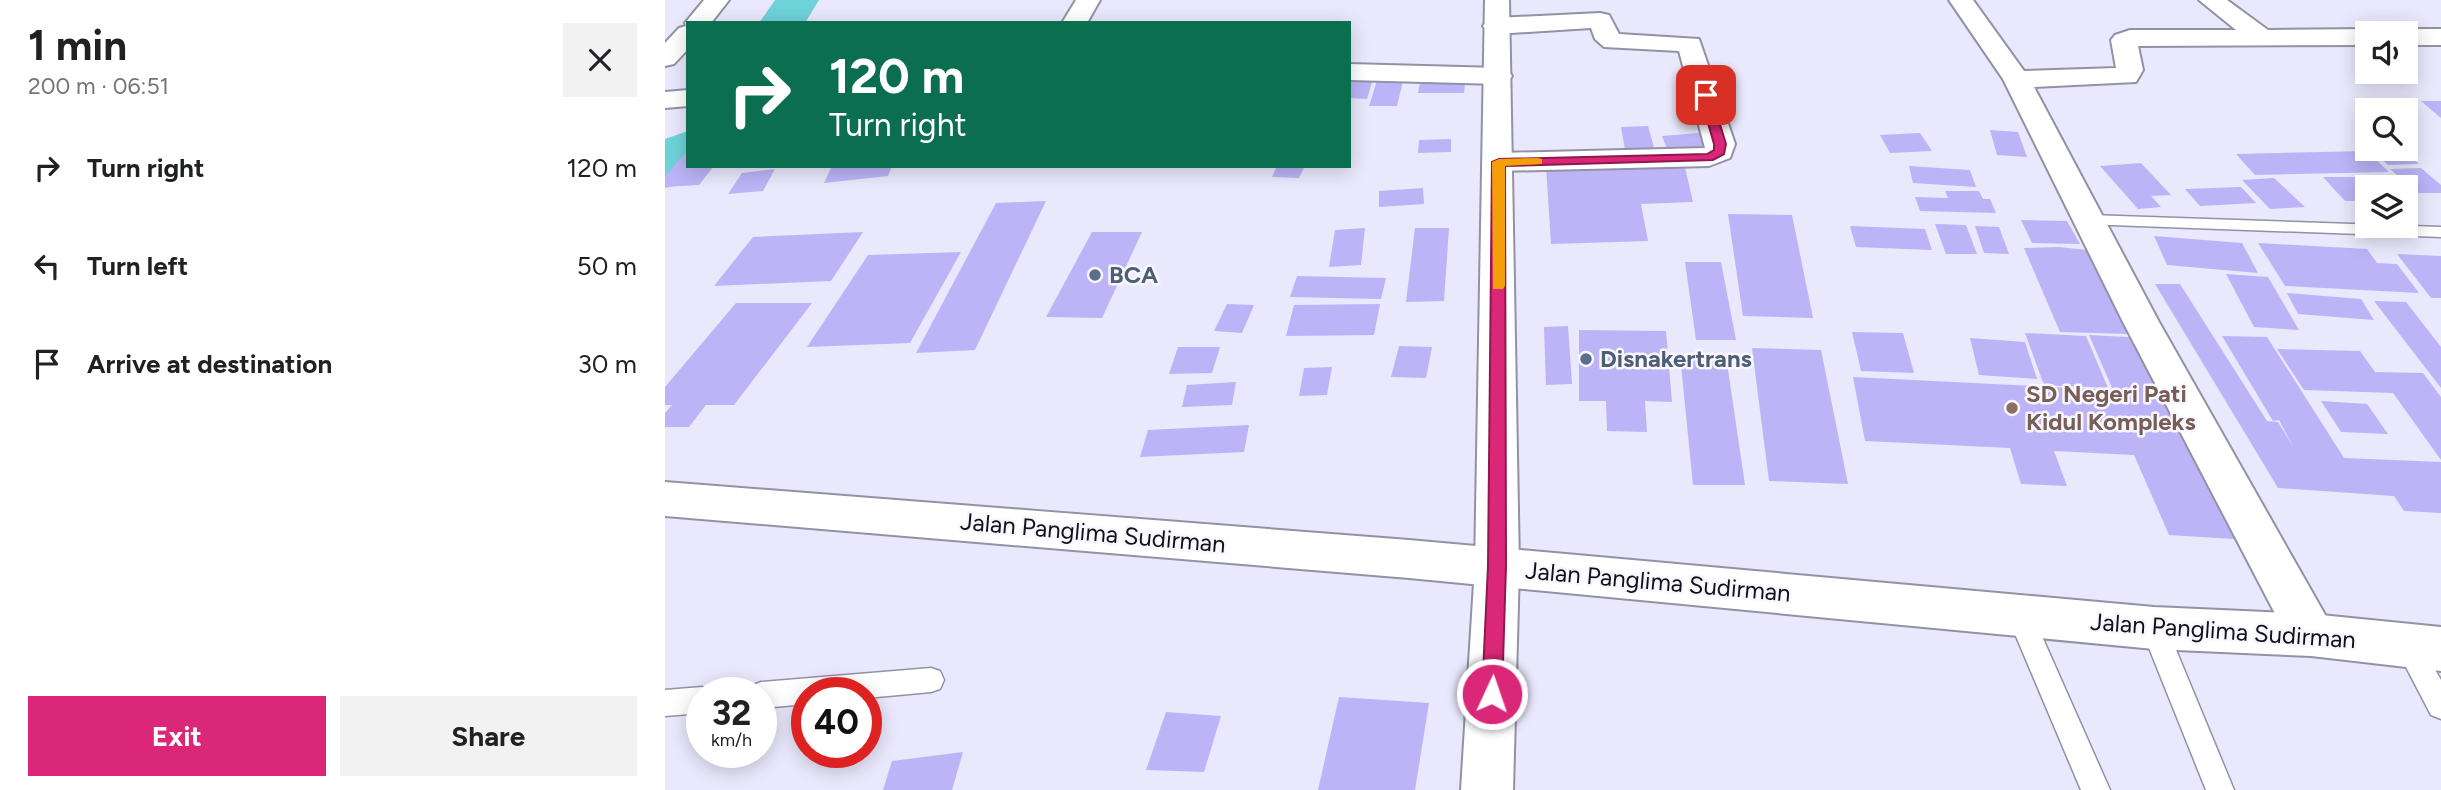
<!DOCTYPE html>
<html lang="en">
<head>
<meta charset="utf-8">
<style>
  body { margin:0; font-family:Figtree,sans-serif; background:#f2f2f2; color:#202124; height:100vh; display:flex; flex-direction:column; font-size:26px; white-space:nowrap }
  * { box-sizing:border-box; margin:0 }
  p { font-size:23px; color:#757577 }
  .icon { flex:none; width:38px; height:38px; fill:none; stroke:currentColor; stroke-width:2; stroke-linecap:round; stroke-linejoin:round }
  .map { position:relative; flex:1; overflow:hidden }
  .sheet { display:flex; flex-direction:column; background:#fff; width:665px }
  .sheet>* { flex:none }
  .guide { position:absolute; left:21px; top:21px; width:665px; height:147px; border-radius:0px; box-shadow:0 4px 18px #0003; background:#0b6e4f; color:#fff; overflow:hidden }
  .tools { position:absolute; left:1690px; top:21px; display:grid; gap:14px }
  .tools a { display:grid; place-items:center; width:63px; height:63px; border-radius:0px; background:#fff; box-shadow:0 4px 18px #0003; font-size:35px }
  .speed { position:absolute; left:21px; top:677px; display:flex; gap:14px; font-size:35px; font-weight:700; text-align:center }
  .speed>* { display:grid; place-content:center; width:91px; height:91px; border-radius:50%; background:#fff; box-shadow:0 4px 18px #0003; line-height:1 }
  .speed small { font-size:18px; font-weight:400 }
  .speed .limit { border:10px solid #d22; background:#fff; color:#111 }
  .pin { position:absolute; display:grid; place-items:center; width:60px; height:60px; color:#fff; margin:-30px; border-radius:14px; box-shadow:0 4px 10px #0006 }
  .me { position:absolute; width:77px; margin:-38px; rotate:3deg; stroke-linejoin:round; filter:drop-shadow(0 0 5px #0008) }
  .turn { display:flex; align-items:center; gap:24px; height:147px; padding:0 28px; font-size:32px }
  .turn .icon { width:91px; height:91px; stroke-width:2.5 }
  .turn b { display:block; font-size:49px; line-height:60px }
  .round { display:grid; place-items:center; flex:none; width:74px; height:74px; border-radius:0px; background:#f2f2f2 }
  .head { display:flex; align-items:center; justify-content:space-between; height:119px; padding:0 28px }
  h1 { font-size:42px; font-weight:700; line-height:52px }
  .button { display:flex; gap:14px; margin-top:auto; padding:14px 28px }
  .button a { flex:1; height:80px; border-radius:0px; background:#db2777; color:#fff; font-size:28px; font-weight:700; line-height:80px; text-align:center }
  .button a+a { background:#f2f2f2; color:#202124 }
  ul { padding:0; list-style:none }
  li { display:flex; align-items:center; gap:21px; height:98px; padding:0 28px }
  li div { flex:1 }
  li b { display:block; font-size:26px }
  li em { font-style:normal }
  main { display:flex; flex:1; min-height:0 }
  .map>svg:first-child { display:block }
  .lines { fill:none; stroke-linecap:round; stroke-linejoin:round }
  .river { fill:#6fd2d9; fill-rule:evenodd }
  .building { fill:#bdb4f7 }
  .service-casing { stroke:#9391a4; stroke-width:3 }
  .minor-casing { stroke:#9391a4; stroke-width:4 }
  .tertiary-casing { stroke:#9391a4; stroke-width:4 }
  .secondary-casing { stroke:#9391a4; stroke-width:4 }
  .service { fill:#fff; fill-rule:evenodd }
  .minor { fill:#fff; fill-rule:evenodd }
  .tertiary { fill:#fff; fill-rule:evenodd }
  .secondary { fill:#fff; fill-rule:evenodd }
  .route { fill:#db2777; stroke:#8e194d; stroke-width:2 }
  .slow { fill:#f59e0b }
  .service-dot { fill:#5c6f8a; stroke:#f8f7ff; stroke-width:2.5 }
  .education-dot { fill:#8d6e63; stroke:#f8f7ff; stroke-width:2.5 }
  .labels { text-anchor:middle; stroke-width:5; stroke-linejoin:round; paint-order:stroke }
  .service-label { font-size:24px; font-weight:bold; fill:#4e5e75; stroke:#f8f7ff; text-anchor:start }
  .education-label { font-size:24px; font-weight:bold; fill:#785e54; stroke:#f8f7ff; text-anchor:start }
  .street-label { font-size:24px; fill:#121118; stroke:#f8f7ff }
</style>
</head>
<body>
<main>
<section class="sheet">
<div class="head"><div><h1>1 min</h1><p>200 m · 06:51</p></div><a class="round"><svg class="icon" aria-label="close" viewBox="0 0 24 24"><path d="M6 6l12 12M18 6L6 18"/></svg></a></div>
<ul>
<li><svg class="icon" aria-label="right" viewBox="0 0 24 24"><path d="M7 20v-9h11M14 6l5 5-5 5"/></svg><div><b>Turn right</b></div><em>120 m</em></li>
<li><svg class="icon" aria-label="left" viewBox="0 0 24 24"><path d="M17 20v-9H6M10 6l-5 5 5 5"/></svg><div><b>Turn left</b></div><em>50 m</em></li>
<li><svg class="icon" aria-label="arrive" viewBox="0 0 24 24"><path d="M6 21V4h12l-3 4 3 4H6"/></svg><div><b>Arrive at destination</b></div><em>30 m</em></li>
</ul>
<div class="button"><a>Exit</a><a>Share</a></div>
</section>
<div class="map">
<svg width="1776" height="790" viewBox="0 0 1776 790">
  <rect width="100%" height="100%" fill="#eae8fc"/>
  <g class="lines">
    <g class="river">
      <polygon points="110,0 154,0 140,23 94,23"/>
      <polygon points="23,131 23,166 35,166 20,183 0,188 0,139"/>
    </g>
  </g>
  <g class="building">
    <polygon points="687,76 709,76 702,99 684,98"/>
    <polygon points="713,77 739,77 732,106 704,106"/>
    <polygon points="756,77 801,77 799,93 753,93"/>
    <polygon points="1756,101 1776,101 1776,118"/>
    <polygon points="983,126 991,155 961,156 956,127"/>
    <polygon points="1325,130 1353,132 1362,157 1332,155"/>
    <polygon points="1034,133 1042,151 1004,154 997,136"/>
    <polygon points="1255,133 1267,151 1225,153 1215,135"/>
    <polygon points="786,139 786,152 753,153 754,140"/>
    <polygon points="23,150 23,166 49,166 34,185 0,187 0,176"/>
    <polygon points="1702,151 1724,172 1590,175 1571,154"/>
    <polygon points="1739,151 1754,164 1723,165 1709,152"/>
    <polygon points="1019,163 1028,202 976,204 983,241 886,244 881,167"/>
    <polygon points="1476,163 1506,195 1486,196 1496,207 1473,209 1435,166"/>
    <polygon points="167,166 227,166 223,176 159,183"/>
    <polygon points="612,166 640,166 634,178 607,177"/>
    <polygon points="1244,166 1305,170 1311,187 1248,183"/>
    <polygon points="1756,168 1776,185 1776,193 1753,193 1725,169"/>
    <polygon points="110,169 98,191 63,194 77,173"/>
    <polygon points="1658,177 1693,177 1703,187 1703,201 1680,201"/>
    <polygon points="1609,178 1640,207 1605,209 1577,180"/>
    <polygon points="1576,187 1591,203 1535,206 1520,189"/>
    <polygon points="758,188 759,204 714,207 714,191"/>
    <polygon points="1280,191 1314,191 1318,199 1325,199 1331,213 1255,211 1250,197 1283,198"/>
    <polygon points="381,201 310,350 251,353 331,203"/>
    <polygon points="1063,214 1127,215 1148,318 1078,316"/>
    <polygon points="1356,220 1402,221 1415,244 1367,243"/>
    <polygon points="1270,224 1301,225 1312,254 1281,254"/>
    <polygon points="1185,226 1260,229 1267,250 1191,247"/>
    <polygon points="1310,226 1334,227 1344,254 1319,253"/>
    <polygon points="700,228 696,265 664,267 670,230"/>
    <polygon points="750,228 784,228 779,301 741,302"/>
    <polygon points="198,232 166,281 49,286 88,237"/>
    <polygon points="427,232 477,232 437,318 381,317"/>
    <polygon points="1489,236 1577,243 1593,273 1502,265"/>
    <polygon points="1593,243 1702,249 1712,263 1732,264 1754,293 1620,286"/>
    <polygon points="1394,247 1422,250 1464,334 1395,332 1359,248"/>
    <polygon points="296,252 245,343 142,347 203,255"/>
    <polygon points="1732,254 1776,256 1776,298 1766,298"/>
    <polygon points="1020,262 1056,262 1071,340 1031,340"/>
    <polygon points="1561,274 1603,277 1634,330 1589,327"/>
    <polygon points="632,276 721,278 716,299 625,297"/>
    <polygon points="1490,284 1515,284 1602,421 1613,422 1628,446 1614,420 1608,421 1557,336 1602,337 1679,458 1776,462 1776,513 1739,511 1729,496 1613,488"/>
    <polygon points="1622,293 1696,299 1709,320 1633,314"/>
    <polygon points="1709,301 1741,302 1776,347 1776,388"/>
    <polygon points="71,303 147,303 69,405 41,405 24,427 0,427 0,413 7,405 0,405 0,387"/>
    <polygon points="562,304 589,305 577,333 549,331"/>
    <polygon points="715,304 709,335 621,336 629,305"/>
    <polygon points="903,326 907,384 881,385 879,327"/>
    <polygon points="914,330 1001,331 1007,402 980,401 982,432 942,431 941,401 914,401"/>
    <polygon points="1187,332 1238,333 1249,373 1196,371"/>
    <polygon points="1360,333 1421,336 1443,388 1379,385"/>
    <polygon points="1424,335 1480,338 1585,540 1504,535 1469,455 1389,451 1402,486 1356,484 1345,448 1200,441 1188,377 1448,390"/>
    <polygon points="1305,338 1360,342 1372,379 1314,375"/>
    <polygon points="734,346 767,347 761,378 726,377"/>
    <polygon points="513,347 555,347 547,373 504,374"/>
    <polygon points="1087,348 1156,350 1183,484 1104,481"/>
    <polygon points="1612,349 1695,351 1710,372 1758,373 1776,397 1776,460 1728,393 1639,390"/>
    <polygon points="1015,355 1061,356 1080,485 1028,485"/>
    <polygon points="667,367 662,395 634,396 639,368"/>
    <polygon points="571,382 567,405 517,407 522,385"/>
    <polygon points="1656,401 1702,404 1723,434 1676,432"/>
    <polygon points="584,425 579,452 475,457 483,430"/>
    <polygon points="674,697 764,703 750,790 653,790"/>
    <polygon points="501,712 556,716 539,772 481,770"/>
    <polygon points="298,752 287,790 218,790 227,761"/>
  </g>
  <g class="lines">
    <defs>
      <g id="service">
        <polygon points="1424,215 1776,227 1776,237 1418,224 1415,220 1418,216"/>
        <polygon points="1355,604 1364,607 1445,790 1416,790 1342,615 1346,607"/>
        <polygon points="1489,617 1498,620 1502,628 1569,790 1541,790 1476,628 1480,620"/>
        <polygon points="1743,634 1752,638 1776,680 1776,719 1766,715 1730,646 1734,638"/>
        <polygon points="266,668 275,671 279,680 275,689 266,692 201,698 201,693 142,693 142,704 96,708 96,693 83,693 86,686 96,682"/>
        <polygon points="37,687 47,693 37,693 37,713 0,716 0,690"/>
      </g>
      <g id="minor">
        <polygon points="39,0 64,0 46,23 23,23 23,49 9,64 0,66 0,43 14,28 21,26 20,23"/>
        <polygon points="411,0 435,0 422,23 397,23"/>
        <polygon points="1284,0 1308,0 1359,71 1451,68 1446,40 1450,35 1465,30 1571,30 1534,0 1562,0 1603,30 1703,29 1713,33 1703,33 1703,45 1473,46 1478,70 1471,82 1369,87 1494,322 1663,620 1670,635 1663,650 1646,656 1629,650 1458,322 1338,79"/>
        <polygon points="935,13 944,15 954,34 1034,39 1070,144 1065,158 1044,166 834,171 823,168 819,162 823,156 834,153 1040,148 1014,51 939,47 930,39 926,28 831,34 822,31 818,26 822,21 831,18"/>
        <polygon points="1741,29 1776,29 1776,45 1741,45 1741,33 1731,33"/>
        <polygon points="684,64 834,68 843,70 847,76 843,82 834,84 684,80"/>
        <polygon points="23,90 23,106 0,108 0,92"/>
      </g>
      <polygon id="tertiary" points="820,0 844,0 854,567 848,790 796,790 810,567"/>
      <polygon id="secondary" points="0,482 744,540 1489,607 1646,614 1776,627 1776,671 1646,656 1489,649 744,578 0,516"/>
    </defs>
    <use href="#service" class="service-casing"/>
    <use href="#minor" class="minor-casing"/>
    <use href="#tertiary" class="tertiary-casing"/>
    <use href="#secondary" class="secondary-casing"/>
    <use href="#service" class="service"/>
    <use href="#minor" class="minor"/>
    <use href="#tertiary" class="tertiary"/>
    <use href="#secondary" class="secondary"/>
  </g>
  <polygon class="route" points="1041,91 1046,95 1061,144 1059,154 1048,160 840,166 841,566 837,694 834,701 827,704 820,701 817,694 823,566 827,162 834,159 1042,154 1049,150 1049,144 1035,95"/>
  <polygon class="slow" points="873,158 877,159 877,164 840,166 840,286 838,289 828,289 827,162 834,159"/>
  <g class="service-dot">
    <circle cx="430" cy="275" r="7"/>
    <circle cx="921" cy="359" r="7"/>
  </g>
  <circle class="education-dot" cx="1347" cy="408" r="7"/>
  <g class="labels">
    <g class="service-label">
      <text x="444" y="283">BCA</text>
      <text x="935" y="367">Disnakertrans</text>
    </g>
    <g class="education-label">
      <text x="1361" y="402">SD Negeri Pati<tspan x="1361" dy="28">Kidul Kompleks</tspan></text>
    </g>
    <g class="street-label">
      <text transform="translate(428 533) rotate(5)" y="8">Jalan Panglima Sudirman</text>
      <text transform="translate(993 582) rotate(5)" y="8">Jalan Panglima Sudirman</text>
      <text transform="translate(1558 631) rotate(4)" y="8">Jalan Panglima Sudirman</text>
    </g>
  </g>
</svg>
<div class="tools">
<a><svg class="icon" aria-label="sound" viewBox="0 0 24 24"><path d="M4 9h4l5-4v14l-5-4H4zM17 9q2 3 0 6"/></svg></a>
<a><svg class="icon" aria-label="search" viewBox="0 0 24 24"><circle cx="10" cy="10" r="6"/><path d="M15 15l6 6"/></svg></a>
<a><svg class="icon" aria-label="layers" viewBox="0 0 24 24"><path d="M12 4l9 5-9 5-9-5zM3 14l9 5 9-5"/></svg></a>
</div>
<div class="speed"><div>32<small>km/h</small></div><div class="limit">40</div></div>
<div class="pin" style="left:1041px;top:95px;background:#d93025"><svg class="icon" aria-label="arrive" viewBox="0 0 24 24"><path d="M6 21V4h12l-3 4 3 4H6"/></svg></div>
<svg class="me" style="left:827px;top:694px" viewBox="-20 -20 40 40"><circle r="17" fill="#db2777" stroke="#fff" stroke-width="3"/><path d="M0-11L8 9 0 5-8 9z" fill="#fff"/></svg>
<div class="guide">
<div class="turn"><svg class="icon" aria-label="right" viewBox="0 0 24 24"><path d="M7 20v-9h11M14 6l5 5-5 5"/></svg><div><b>120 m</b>Turn right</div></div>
</div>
</div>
</main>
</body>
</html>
